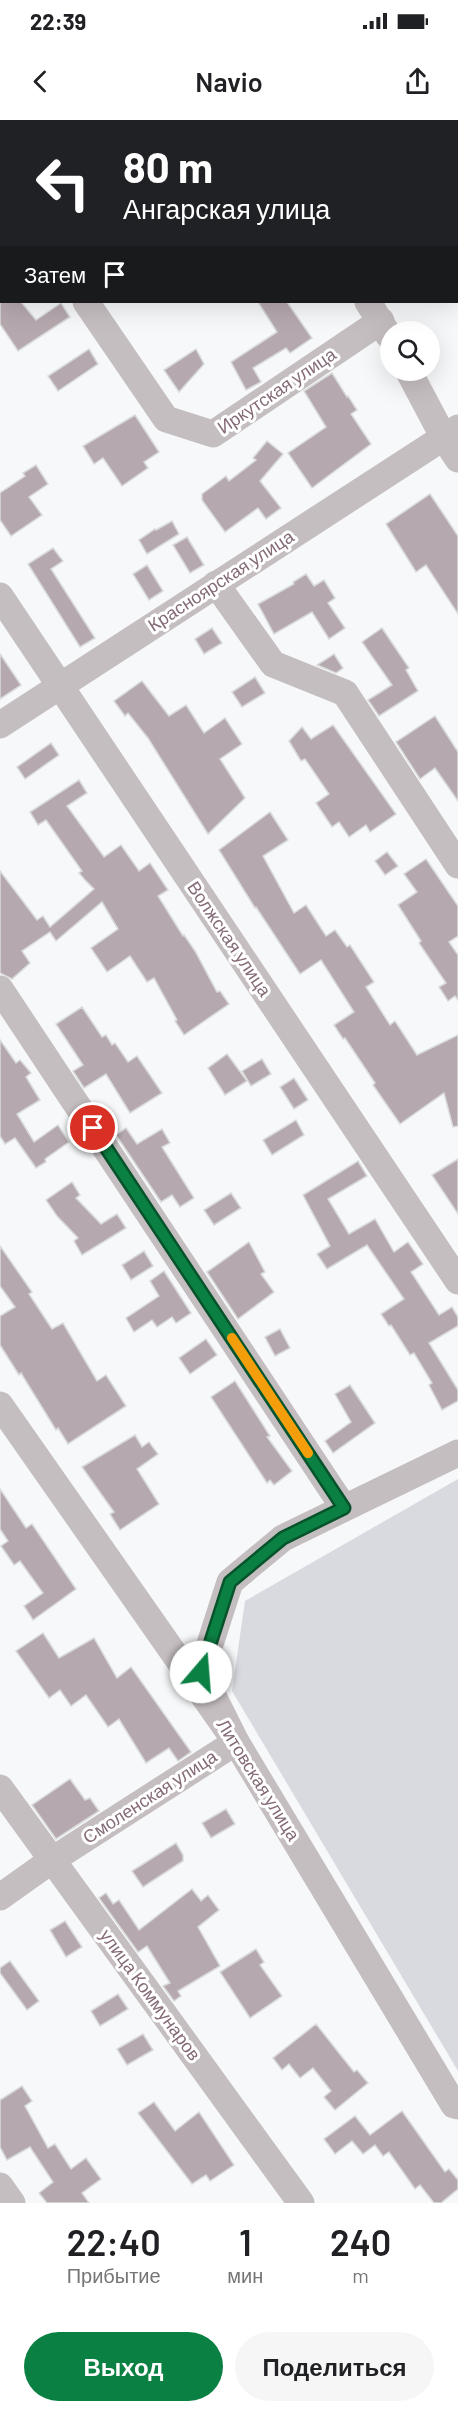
<!DOCTYPE html>
<html lang="ru">
<head>
<meta charset="utf-8">
<style>
  body { margin:0; font-family:Barlow,sans-serif; background:#f6f6f6; color:#202124; height:100vh; display:flex; flex-direction:column; font-size:22px; white-space:nowrap }
  * { box-sizing:border-box; margin:0 }
  p { font-size:20px; color:#757577 }
  .icon { flex:none; width:33px; height:33px; fill:none; stroke:currentColor; stroke-width:2; stroke-linecap:round; stroke-linejoin:round }
  .map { position:relative; height:2083px; overflow:hidden }
  .drawer { display:flex; flex-direction:column; background:#fff; flex:1 }
  .drawer>* { flex:none }
  .hud { position:absolute; left:0px; top:0px; width:459px; height:183px; box-shadow:0 6px 24px #0002; background:#202124; color:#fff; overflow:hidden }
  .tools { position:absolute; left:380px; top:201px; display:grid; gap:12px }
  .tools a { display:grid; place-items:center; width:60px; height:60px; border-radius:50%; background:#fff; box-shadow:0 6px 24px #0002; font-size:30px }
  .pin { position:absolute; display:grid; place-items:center; width:51px; height:51px; color:#fff; margin:-26px; border:3px solid #fff; border-radius:50%; box-shadow:0 2px 6px #0007 }
  .me { position:absolute; width:66px; margin:-33px; rotate:18deg; stroke-linejoin:round; filter:drop-shadow(0 0 4px #0008) }
  .turn { display:flex; align-items:center; gap:21px; height:126px; padding:0 24px; font-size:27px }
  .turn .icon { width:78px; height:78px; stroke-width:2.5 }
  .turn b { display:block; font-size:42px; line-height:51px }
  .then { display:flex; align-items:center; height:57px; padding:0 24px; background:#0003; gap:12px; font-size:22px }
  .eta { display:flex; justify-content:space-evenly; align-items:center; height:102px; text-align:center }
  .eta b { font-size:36px; font-weight:600; line-height:42px }
  .primary-button { display:flex; gap:12px; margin-top:auto; padding:12px 24px }
  .primary-button a { flex:1; height:69px; border-radius:36px; background:#0b8043; color:#fff; font-size:24px; font-weight:600; line-height:69px; text-align:center }
  .primary-button a+a { background:#f6f6f6; color:#202124 }
  .status { display:flex; justify-content:space-between; align-items:center; height:42px; padding:0 30px; background:#fff; direction:ltr }
  .status svg { height:16px; fill:currentColor }
  header { display:flex; justify-content:space-between; align-items:center; height:78px; padding:0 24px; background:#fff; font-size:27px; font-weight:600 }
  .map>svg:first-child { display:block }
  .green { fill:#d8dadf }
  .building { fill:#b5a8ae; stroke:#d9dada; stroke-width:1.5 }
  .lines { fill:none; stroke-linecap:round; stroke-linejoin:round }
  .path { stroke:#beb8bb; stroke-width:4; stroke-dasharray:3 3; stroke-linecap:butt }
  .minor { stroke:#c5bec1; stroke-width:27 }
  .route-casing { stroke:#07532c; stroke-width:15 }
  .route { stroke:#0b8043; stroke-width:10 }
  .slow { stroke:#f59e0b; stroke-width:10 }
  .labels { text-anchor:middle; stroke-width:6; stroke-linejoin:round; paint-order:stroke }
  .street-label { font-size:18px; fill:#846b77; stroke:#fff }
</style>
</head>
<body>
<div class="status"><b>22:39</b><svg viewBox="0 0 49 12"><path d="M0 12V9h3v3zM5 12V6h3v6zM10 12V3h3v9zM15 12V0h3v12zM26 1h20v11H26zM47 4h2v5h-2z"/></svg></div>
<header><svg class="icon" aria-label="back" viewBox="0 0 24 24"><path d="M15 5l-7 7 7 7"/></svg>Navio<svg class="icon" aria-label="share" viewBox="0 0 24 24"><path d="M12 15V3M7 8l5-5 5 5M5 13v7h14v-7"/></svg></header>
<div class="map">
<svg width="458" height="2083" viewBox="0 0 458 2083">
  <rect width="100%" height="100%" fill="#f6f8f9"/>
  <polygon class="green" points="458,1359 458,1951 232,1571 245,1481"/>
  <g class="building">
    <polygon points="0,182 21,182 36,200 61,183 70,197 18,231 0,204"/>
    <polygon points="258,182 287,182 312,218 290,233 286,228 253,248 261,262 246,270 231,242 277,212"/>
    <polygon points="89,229 98,244 58,271 48,256"/>
    <polygon points="196,229 204,244 179,272 164,250"/>
    <polygon points="332,253 347,277 348,276 357,290 351,294 371,324 312,368 288,333 326,307 304,271"/>
    <polygon points="135,295 159,332 144,342 148,348 122,366 103,338 94,344 83,326"/>
    <polygon points="267,321 283,334 260,361 281,388 266,399 258,388 225,412 202,380 202,374 226,356 229,361 256,340 253,338"/>
    <polygon points="36,345 48,364 29,377 42,395 11,416 0,400 0,373 25,356 23,353"/>
    <polygon points="430,374 458,416 458,494 426,445 416,452 386,404"/>
    <polygon points="172,401 179,414 147,434 139,420 155,409 156,410"/>
    <polygon points="187,417 204,445 190,453 173,425"/>
    <polygon points="53,428 63,441 51,449 95,518 80,527 28,444"/>
    <polygon points="147,445 163,471 149,480 133,454"/>
    <polygon points="306,454 314,466 324,460 335,478 328,483 345,508 329,519 312,492 274,514 258,484 294,464 293,462"/>
    <polygon points="212,508 222,523 204,534 195,519"/>
    <polygon points="382,508 409,548 406,550 418,571 379,596 368,580 392,565 362,522"/>
    <polygon points="0,534 21,565 0,579"/>
    <polygon points="334,534 343,548 336,553 317,545"/>
    <polygon points="255,557 265,573 242,587 232,572"/>
    <polygon points="142,561 169,596 186,585 204,613 225,598 242,624 220,639 245,678 208,714 148,618 128,593 125,596 114,581"/>
    <polygon points="435,596 458,632 458,681 435,648 420,659 396,622"/>
    <polygon points="333,605 396,694 370,712 366,705 349,717 339,702 332,707 316,683 329,674 305,639 301,641 289,621 302,607 311,619"/>
    <polygon points="51,623 59,635 25,659 17,647"/>
    <polygon points="79,660 87,673 67,686 104,737 121,725 139,751 150,743 168,770 158,776 183,816 184,815 195,831 217,872 220,871 229,884 184,915 175,901 177,900 154,858 147,862 130,836 107,852 91,828 118,809 102,782 56,821 50,812 22,831 30,843 12,859 0,853 0,751 37,800 43,796 50,807 94,769 85,760 79,753 82,751 46,700 38,705 30,692"/>
    <polygon points="270,692 288,720 263,736 294,793 306,785 326,816 335,810 347,827 350,825 374,862 366,867 390,905 395,901 417,935 458,915 458,1006 453,1007 444,973 400,1004 373,965 375,963 345,918 343,919 334,905 354,892 321,840 300,854 256,787 255,788 219,730"/>
    <polygon points="387,732 398,746 385,755 375,741"/>
    <polygon points="426,739 458,786 458,816 449,822 458,835 458,880 455,876 448,881 439,867 446,863 419,823 421,821 398,785 417,772 404,754"/>
    <polygon points="82,887 102,917 106,915 112,925 115,923 128,942 137,936 162,973 130,993 106,954 84,968 73,951 83,945 56,904"/>
    <polygon points="0,920 16,943 20,940 31,953 26,957 40,980 17,994 34,1022 58,1005 69,1022 45,1039 46,1042 36,1048 15,1018 5,1024 0,1016"/>
    <polygon points="227,934 247,961 225,975 208,948"/>
    <polygon points="262,939 271,954 251,966 242,951"/>
    <polygon points="294,958 308,980 294,989 280,967"/>
    <polygon points="296,1000 304,1015 272,1035 263,1020"/>
    <polygon points="126,1008 137,1024 162,1009 170,1023 162,1027 194,1078 180,1087 172,1075 161,1082 116,1015"/>
    <polygon points="458,1039 458,1094 432,1055"/>
    <polygon points="358,1041 367,1056 328,1079 349,1114 375,1099 394,1132 408,1122 423,1144 411,1152 439,1195 452,1187 458,1197 458,1206 429,1223 458,1270 458,1281 442,1290 429,1265 432,1263 414,1233 410,1235 391,1205 389,1206 381,1194 404,1179 367,1125 327,1149 317,1134 330,1126 303,1075"/>
    <polygon points="72,1062 80,1075 76,1078 101,1104 117,1094 126,1108 82,1135 74,1121 78,1118 57,1096 46,1080"/>
    <polygon points="231,1073 241,1088 214,1105 204,1090"/>
    <polygon points="249,1122 265,1152 261,1154 274,1172 238,1199 207,1152"/>
    <polygon points="0,1126 32,1172 29,1174 52,1209 63,1203 97,1261 106,1255 126,1286 68,1324 58,1308 56,1310 21,1253 19,1255 0,1225 0,1196 15,1187 0,1166"/>
    <polygon points="144,1131 153,1146 131,1160 122,1145"/>
    <polygon points="164,1151 191,1193 176,1203 172,1197 157,1207 152,1200 134,1212 126,1198 159,1176 150,1161"/>
    <polygon points="280,1209 290,1228 275,1236 265,1217"/>
    <polygon points="206,1219 217,1235 190,1254 179,1238"/>
    <polygon points="235,1261 270,1316 267,1317 292,1351 274,1365 270,1360 267,1363 211,1277"/>
    <polygon points="350,1265 375,1303 333,1333 325,1321 351,1302 335,1274"/>
    <polygon points="135,1315 142,1327 149,1322 158,1334 137,1349 159,1384 120,1410 110,1394 114,1392 82,1347"/>
    <polygon points="0,1369 26,1408 32,1404 76,1469 33,1500 24,1486 43,1473 20,1441 14,1445 1,1426 8,1421 0,1409"/>
    <polygon points="43,1513 59,1538 94,1518 117,1558 131,1547 191,1632 178,1641 169,1628 146,1643 119,1599 108,1607 86,1575 71,1586 60,1570 49,1578 16,1531"/>
    <polygon points="70,1659 85,1680 90,1678 99,1691 56,1719 32,1685"/>
    <polygon points="226,1689 235,1704 211,1718 202,1703"/>
    <polygon points="176,1723 183,1735 183,1741 143,1767 132,1751"/>
    <polygon points="192,1769 201,1781 208,1775 219,1790 198,1807 220,1846 178,1871 181,1876 174,1881 163,1866 170,1863 147,1826 138,1832 99,1778 106,1773 113,1784 119,1780 139,1810"/>
    <polygon points="65,1801 82,1827 66,1837 50,1810"/>
    <polygon points="256,1829 264,1842 260,1845 282,1876 250,1898 220,1852"/>
    <polygon points="10,1841 39,1881 27,1890 0,1853 0,1848"/>
    <polygon points="118,1874 128,1889 100,1906 91,1891"/>
    <polygon points="316,1904 354,1952 357,1950 368,1963 335,1990 324,1977 331,1971 313,1948 300,1958 289,1944 282,1950 273,1938"/>
    <polygon points="143,1914 153,1930 127,1945 117,1929"/>
    <polygon points="22,1966 32,1981 25,1986 48,2028 55,2024 71,2049 86,2038 101,2059 82,2073 89,2083 47,2083 39,2073 53,2062 30,2027 7,2040 0,2027 0,1980"/>
    <polygon points="154,1982 175,2011 199,1992 234,2045 210,2061 206,2055 192,2064 138,1993"/>
    <polygon points="402,1991 445,2052 449,2049 458,2060 458,2069 441,2083 434,2083 420,2065 415,2069 389,2032 383,2036 375,2025 363,2034 352,2021 335,2034 324,2019 355,1996 370,2015"/>
  </g>
  <g class="lines">
    <polyline class="path" points="266,0 267,2"/>
    <g class="minor">
      <polyline points="221,0 223,2"/>
      <polyline points="91,2 96,0"/>
      <polyline points="0,60 2,59"/>
      <polyline points="86,182 166,299 213,314 381,201"/>
      <polyline points="368,182 389,216"/>
      <polyline points="408,250 444,318 458,339"/>
      <polyline points="216,464 273,544 345,573 458,745"/>
      <polyline points="0,476 458,1161"/>
      <polyline points="0,605 458,308"/>
      <polyline points="0,869 344,1388"/>
      <polyline points="0,1285 236,1622 454,1985 458,1986"/>
      <polyline points="0,1668 301,2083"/>
      <polyline points="0,1777 52,1740 236,1622 201,1552 230,1462 283,1418 458,1333"/>
      <polyline points="0,2066 12,2083"/>
    </g>
  </g>
  <g class="lines">
    <defs>
      <polyline id="route" points="93,1008 344,1388 283,1418 230,1462 201,1552"/>
    </defs>
    <use href="#route" class="route-casing"/>
    <use href="#route" class="route"/>
    <polyline class="slow" points="232,1218 308,1333"/>
  </g>
  <g class="labels">
    <g class="street-label">
      <text transform="translate(277 271) rotate(-34)" y="6">Иркутская улица</text>
      <text transform="translate(221 461) rotate(-33)" y="6">Красноярская улица</text>
      <text transform="translate(229 819) rotate(56)" y="6">Волжская улица</text>
      <text transform="translate(258 1660) rotate(58)" y="6">Литовская улица</text>
      <text transform="translate(150 1677) rotate(-33)" y="6">Смоленская улица</text>
      <text transform="translate(150 1875) rotate(54)" y="6">улица Коммунаров</text>
    </g>
  </g>
</svg>
<div class="tools">
<a><svg class="icon" aria-label="search" viewBox="0 0 24 24"><circle cx="10" cy="10" r="6"/><path d="M15 15l6 6"/></svg></a>
</div>
<div class="pin" style="left:93px;top:1008px;background:#d93025"><svg class="icon" aria-label="arrive" viewBox="0 0 24 24"><path d="M6 21V4h12l-3 4 3 4H6"/></svg></div>
<svg class="me" style="left:201px;top:1552px" viewBox="-20 -20 40 40"><circle r="19" fill="#fff"/><path d="M0-13L10 11 0 6-10 11z" fill="#0b8043"/></svg>
<div class="hud">
<div class="turn"><svg class="icon" aria-label="left" viewBox="0 0 24 24"><path d="M17 20v-9H6M10 6l-5 5 5 5"/></svg><div><b>80 m</b>Ангарская улица</div></div>
<div class="then">Затем<svg class="icon" aria-label="arrive" viewBox="0 0 24 24"><path d="M6 21V4h12l-3 4 3 4H6"/></svg></div>
</div>
</div>
<section class="drawer">
<div class="eta">
<div><b>22:40</b><p>Прибытие</p></div>
<div><b>1</b><p>мин</p></div>
<div><b>240</b><p>m</p></div>
</div>
<div class="primary-button"><a>Выход</a><a>Поделиться</a></div>
</section>
</body>
</html>
